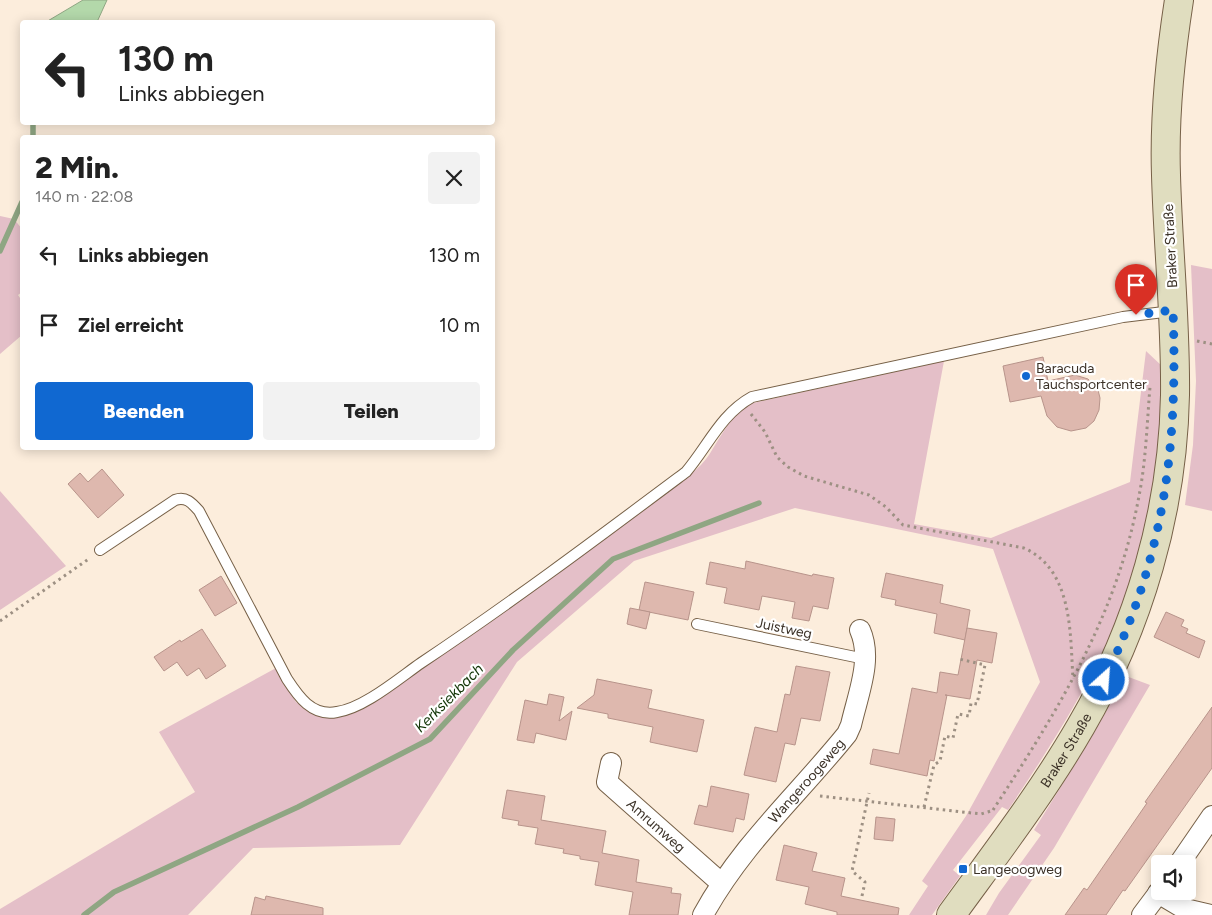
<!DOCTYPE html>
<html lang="de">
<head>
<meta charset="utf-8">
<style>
  body { margin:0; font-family:Figtree,sans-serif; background:#f2f2f2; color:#222; height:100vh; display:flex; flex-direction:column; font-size:19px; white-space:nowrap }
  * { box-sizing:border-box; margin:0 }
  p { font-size:16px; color:#767676 }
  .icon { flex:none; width:28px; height:28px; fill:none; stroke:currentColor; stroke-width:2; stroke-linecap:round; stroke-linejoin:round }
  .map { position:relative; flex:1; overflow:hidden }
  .side { position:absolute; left:20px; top:135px; width:475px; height:315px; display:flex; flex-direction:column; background:#fff; border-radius:5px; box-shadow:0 2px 12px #0003 }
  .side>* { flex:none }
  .top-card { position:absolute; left:20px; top:20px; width:475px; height:105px; border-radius:5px; box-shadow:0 2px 12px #0003; background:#fff; color:#222; overflow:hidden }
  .fabs { position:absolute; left:1151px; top:855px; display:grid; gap:10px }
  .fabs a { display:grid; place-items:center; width:45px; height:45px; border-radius:5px; background:#fff; box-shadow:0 2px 12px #0003; font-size:25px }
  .pin { position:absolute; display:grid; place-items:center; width:42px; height:42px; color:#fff; margin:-51px -21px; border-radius:50% 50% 50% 0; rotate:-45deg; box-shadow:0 0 5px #0007 }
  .pin .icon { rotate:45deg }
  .me { position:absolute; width:55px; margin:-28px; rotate:26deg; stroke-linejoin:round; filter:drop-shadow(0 0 4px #0008) }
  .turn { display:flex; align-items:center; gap:18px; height:105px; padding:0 15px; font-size:22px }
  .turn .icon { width:65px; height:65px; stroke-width:2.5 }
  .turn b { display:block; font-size:35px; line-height:42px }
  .round { display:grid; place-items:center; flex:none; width:52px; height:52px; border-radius:5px; background:#f2f2f2 }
  .head { display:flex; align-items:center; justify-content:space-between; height:85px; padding:0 15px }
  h1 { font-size:30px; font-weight:800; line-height:38px }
  .cta { display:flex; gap:10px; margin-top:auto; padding:10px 15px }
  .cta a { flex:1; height:58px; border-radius:5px; background:#1068d1; color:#fff; font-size:20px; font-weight:800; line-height:58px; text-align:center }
  .cta a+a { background:#f2f2f2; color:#222 }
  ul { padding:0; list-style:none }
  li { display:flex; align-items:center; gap:15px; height:70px; padding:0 15px }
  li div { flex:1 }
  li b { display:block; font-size:19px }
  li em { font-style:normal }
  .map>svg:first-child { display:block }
  .green { fill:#e4bfc8 }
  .water { fill:#b3d8aa; stroke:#8fa683 }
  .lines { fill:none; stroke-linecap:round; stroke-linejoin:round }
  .stream { stroke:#8fa683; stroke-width:5.5 }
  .building { fill:#deb8ae; stroke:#b8948b }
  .lane-casing { stroke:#766047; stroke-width:12 }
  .street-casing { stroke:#766047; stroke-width:22 }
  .secondary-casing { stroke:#766047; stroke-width:30 }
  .path { stroke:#9d9083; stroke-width:3; stroke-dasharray:2.5 4; stroke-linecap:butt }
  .lane { stroke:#fff; stroke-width:10 }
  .street { stroke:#fff; stroke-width:20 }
  .secondary { stroke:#e0ddbf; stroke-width:28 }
  .route { stroke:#1068d1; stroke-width:9; stroke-dasharray:0 16.2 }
  .poi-dot { fill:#1068d1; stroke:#fff; stroke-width:2 }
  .labels { text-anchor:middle; stroke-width:4.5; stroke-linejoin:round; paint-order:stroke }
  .street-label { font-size:14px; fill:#3b3127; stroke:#fff }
  .poi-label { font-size:14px; fill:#3b3127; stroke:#fff; text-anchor:start }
  .water-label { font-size:15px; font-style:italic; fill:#113405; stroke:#fff }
</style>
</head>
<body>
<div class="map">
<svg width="1212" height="915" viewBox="0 0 1212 915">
  <rect width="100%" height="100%" fill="#fceddc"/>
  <g class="green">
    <polygon points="0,216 14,219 22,229 22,292 18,295 22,301 22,335 0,354"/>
    <polygon points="1191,265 1212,269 1212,511 1185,505 1193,445 1196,381"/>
    <path d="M 1146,351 L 1163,367 C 1162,404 1161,443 1156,481 C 1139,606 1077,708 1008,810 L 1002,807 L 953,870 L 960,876 L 932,915 L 909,915 L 928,886 L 922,881 L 966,816 L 1040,682 L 993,549 L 795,508 L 634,561 L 517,662 L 400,845 L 253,848 L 188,915 L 0,915 L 0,909 L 195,792 L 159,732 L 276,668 L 296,702 L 318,716 L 383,694 L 484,626 L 688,477 C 697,469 706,461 712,450 C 724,431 732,414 753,403 L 944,361 L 914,524 L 991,538 L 1130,482 Z"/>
    <polygon points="0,491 66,566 0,610"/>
    <polygon points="1126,676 1150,685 1054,848 1008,915 986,915 999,893 1041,835 1034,830 1087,745"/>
  </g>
  <polygon class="water" points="83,0 107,0 97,22 46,22"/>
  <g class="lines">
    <g class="stream">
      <polyline points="33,122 33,138"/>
      <polyline points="0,251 22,202"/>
      <polyline points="84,915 114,892 298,807 430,739 513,650 613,559 759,503"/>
    </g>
  </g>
  <g class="building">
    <polygon points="1043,357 1048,381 1075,375 1088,379 1098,390 1100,398 1099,410 1094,421 1086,428 1071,431 1057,427 1047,416 1041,396 1010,402 1003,366"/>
    <polygon points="102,469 124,495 98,518 68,484 80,473 88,482"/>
    <polygon points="746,561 812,576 813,574 834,578 828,609 813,606 809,621 792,618 795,602 762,596 759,610 724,603 727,588 706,584 710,562 745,569"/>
    <polygon points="886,573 943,585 940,603 970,610 965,640 934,633 937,614 895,605 896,600 881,597"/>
    <polygon points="221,576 237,603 215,616 199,590"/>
    <polygon points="645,582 694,592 688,620 639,610"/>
    <polygon points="630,608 650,612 646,629 627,624"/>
    <polygon points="1166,612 1184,620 1181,626 1188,629 1186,633 1205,641 1199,658 1154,637"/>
    <polygon points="967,628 997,633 992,663 977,660 970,699 945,695 947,695 934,761 930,760 927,776 870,764 873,749 899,754 912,688 937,693 940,672 958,675"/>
    <polygon points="202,629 226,666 206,679 199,668 187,676 177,662 164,671 154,657 180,640 181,642"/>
    <polygon points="796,666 830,672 820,721 801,718 795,745 785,743 776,782 744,775 755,727 777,732 785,694 790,695"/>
    <polygon points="597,679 652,690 648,708 704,720 697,752 650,742 653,727 608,718 608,714 577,708 594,695"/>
    <polygon points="549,694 564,697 559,721 572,711 566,740 536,733 534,743 517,740 525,700 547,705"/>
    <polygon points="1212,707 1212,768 1125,891 1123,890 1106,915 1065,915 1084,888 1087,890 1147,803 1145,802"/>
    <polygon points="711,786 749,794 744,820 736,818 733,832 694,824 699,805 707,807"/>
    <polygon points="507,790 545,796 541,820 606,831 602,853 639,860 636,882 672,888 671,893 681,894 678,915 629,915 633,892 595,885 599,862 580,859 580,856 563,853 564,849 535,844 538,828 518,825 519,821 502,818"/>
    <polygon points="876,817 895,819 893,841 874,839"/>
    <polygon points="784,845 817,853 812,871 845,878 841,896 899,908 898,915 837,915 837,912 805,904 809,887 776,880"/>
    <polygon points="266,896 323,908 323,915 251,915 255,897 265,900"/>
  </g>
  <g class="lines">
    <defs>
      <g id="lane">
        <path d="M 100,550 L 175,500 C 186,496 192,503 199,511 L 287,679 C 298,696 312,717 337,712 C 364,708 398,679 421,663 C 511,603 599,537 686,472 C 708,446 721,414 752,397 L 1123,317 L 1172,311"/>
        <polyline points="697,624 865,659"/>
      </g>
      <g id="street">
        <path id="s1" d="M 611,763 L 607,782 L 721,883"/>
        <polyline points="1179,864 1212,816"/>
        <polyline points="1158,893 1185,909 1211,915"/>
        <path id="s2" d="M 703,915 C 742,844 797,796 847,734 L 851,725 C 858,694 873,659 860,630"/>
        <polyline points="1142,915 1160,891"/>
      </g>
      <g id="secondary">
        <path id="s3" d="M 951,915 C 996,853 1043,792 1081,726 C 1139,627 1173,510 1175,395 C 1176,322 1168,249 1166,175 C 1164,117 1170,58 1179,0"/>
      </g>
    </defs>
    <use href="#lane" class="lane-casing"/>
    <use href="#street" class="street-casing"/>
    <use href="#secondary" class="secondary-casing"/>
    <g class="path">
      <polyline points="1197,341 1212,344"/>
      <path d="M 751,414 L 765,432 L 777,457 L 788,467 L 804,476 L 869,495 L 886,507 L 903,525 L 1024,548 C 1073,570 1070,633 1073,679"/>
      <polyline points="0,621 90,558"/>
      <polyline points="820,796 981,814 994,810"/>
      <polyline points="924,807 934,765 940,761 945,736 953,738 958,714 969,716 971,703 977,704 985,665 959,659"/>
      <path d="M 993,810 C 1058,710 1117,616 1139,496 C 1146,461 1147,423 1150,387"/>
      <polyline points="862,896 865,882 852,871 869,793"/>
    </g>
    <use href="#lane" class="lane"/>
    <use href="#street" class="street"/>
    <use href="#secondary" class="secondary"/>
  </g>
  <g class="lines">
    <path class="route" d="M 1104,680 C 1165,556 1178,446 1173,310 L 1136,315"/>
  </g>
  <g class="poi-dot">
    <circle cx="1026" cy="376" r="5"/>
    <rect x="958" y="864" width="10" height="10" rx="2.5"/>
  </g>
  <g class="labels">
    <g class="street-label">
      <text transform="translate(1170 246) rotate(-93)" y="5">Braker Straße</text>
      <text transform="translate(784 628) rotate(12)" y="5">Juistweg</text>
      <text dy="5" stroke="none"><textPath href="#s3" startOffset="201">Braker Straße</textPath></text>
      <text dy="5" stroke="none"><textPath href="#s2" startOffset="170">Wangeroogeweg</textPath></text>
      <text dy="5" stroke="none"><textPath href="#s1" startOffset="85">Amrumweg</textPath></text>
    </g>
    <g class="poi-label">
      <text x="1036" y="373">Baracuda<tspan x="1036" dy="16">Tauchsportcenter</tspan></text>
      <text x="973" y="874">Langeoogweg</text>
    </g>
    <g class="water-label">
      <text transform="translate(449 698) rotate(-45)" y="5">Kerksiekbach</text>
    </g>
  </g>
</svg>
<div class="fabs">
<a><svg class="icon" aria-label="sound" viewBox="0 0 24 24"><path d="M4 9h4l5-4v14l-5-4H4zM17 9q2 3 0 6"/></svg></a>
</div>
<div class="pin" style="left:1136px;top:315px;background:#d93025"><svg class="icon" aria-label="arrive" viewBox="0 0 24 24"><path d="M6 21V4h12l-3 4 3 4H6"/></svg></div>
<svg class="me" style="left:1104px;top:680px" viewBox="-20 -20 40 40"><circle r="17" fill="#1068d1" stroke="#fff" stroke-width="3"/><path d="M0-11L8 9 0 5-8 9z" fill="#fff"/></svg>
<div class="top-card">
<div class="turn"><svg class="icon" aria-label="left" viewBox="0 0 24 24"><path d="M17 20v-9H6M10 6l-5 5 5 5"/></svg><div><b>130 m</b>Links abbiegen</div></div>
</div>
<section class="side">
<div class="head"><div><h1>2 Min.</h1><p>140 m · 22:08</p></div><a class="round"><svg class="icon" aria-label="close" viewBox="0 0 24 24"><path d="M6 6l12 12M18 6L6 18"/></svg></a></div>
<ul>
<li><svg class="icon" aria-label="left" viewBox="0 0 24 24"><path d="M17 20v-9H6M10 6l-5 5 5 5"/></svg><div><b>Links abbiegen</b></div><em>130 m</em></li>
<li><svg class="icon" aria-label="arrive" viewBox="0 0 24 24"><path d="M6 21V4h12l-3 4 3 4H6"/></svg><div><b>Ziel erreicht</b></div><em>10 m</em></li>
</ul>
<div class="cta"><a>Beenden</a><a>Teilen</a></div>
</section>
</div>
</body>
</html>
